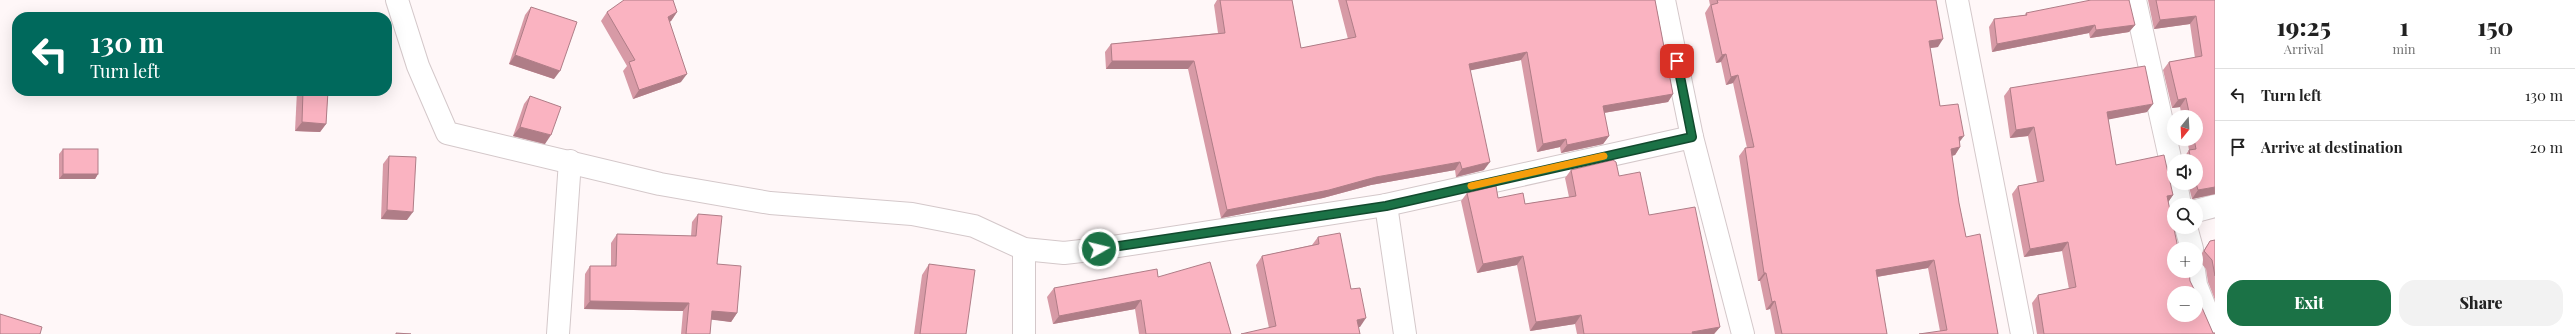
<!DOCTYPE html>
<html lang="en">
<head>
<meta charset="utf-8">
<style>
  body { margin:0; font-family:"Playfair Display",serif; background:#f2f2f2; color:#222; height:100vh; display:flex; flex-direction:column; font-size:15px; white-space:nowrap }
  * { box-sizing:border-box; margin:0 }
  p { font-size:13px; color:#767676 }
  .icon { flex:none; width:22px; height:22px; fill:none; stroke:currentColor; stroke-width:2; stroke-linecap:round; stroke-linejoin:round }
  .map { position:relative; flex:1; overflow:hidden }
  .drawer { display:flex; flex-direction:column; background:#fff; width:360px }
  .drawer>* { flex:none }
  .hud { position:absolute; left:12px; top:12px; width:380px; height:84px; border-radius:16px; box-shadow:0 4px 16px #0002; background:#00695c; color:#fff; overflow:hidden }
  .needle { width:26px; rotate:198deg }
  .buttons { position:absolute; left:2167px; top:110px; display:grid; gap:8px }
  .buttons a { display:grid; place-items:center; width:36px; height:36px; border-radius:50%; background:#fff; box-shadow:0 4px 16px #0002; font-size:20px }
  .pin { position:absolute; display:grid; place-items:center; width:34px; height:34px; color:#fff; margin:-17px; border-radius:8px; box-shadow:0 2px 6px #0006 }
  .me { position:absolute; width:44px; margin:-22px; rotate:82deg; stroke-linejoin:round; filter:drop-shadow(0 0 3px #0008) }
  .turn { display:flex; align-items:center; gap:14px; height:84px; padding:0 12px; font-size:18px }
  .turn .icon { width:52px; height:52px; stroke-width:2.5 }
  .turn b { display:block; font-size:28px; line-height:34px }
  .eta { display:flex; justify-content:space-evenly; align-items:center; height:68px; text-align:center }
  .eta b { font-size:24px; font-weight:800; line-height:28px }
  .primary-button { display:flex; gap:8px; margin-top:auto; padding:8px 12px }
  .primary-button a { flex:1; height:46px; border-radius:16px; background:#1b7246; color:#fff; font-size:16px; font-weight:800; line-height:46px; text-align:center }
  .primary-button a+a { background:#f2f2f2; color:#222 }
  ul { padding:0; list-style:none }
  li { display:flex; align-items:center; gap:12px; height:52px; padding:0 12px; border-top:1px solid #e0e0e0 }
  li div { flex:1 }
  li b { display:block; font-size:15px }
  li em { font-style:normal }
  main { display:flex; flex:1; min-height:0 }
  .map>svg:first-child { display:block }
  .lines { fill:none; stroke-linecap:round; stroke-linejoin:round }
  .street-casing { stroke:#d4c8ca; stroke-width:24 }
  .street { stroke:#fff; stroke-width:22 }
  .wall { fill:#d79aa6 }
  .shaded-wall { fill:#af7d87 }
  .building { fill:#fab3c1; stroke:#af7d87 }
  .route-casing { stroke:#124a2e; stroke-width:10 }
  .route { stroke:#1b7246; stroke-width:7 }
  .slow { stroke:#f59e0b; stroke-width:7 }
</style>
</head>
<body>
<main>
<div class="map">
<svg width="2215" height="334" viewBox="0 0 2215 334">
  <rect width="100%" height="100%" fill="#fff7f8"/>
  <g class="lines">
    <defs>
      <g id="street">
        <polyline points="397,0 418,66 447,133 660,184 770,203 912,214 974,226 1024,249 1064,253 1099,249 1386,205 1692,137"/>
        <polyline points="1664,0 1692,137 1743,334"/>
        <polyline points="1957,0 2022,334"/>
        <polyline points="2135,0 2174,176"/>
        <polyline points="2176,183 2180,205"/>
        <polyline points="1386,205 1405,334"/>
        <polyline points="2196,211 2215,206"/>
        <polyline points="2186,227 2192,249"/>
        <polyline points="2194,271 2196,285 2215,332"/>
        <polyline points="558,334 570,161"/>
        <polyline points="1024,334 1024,249"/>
      </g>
    </defs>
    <use href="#street" class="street-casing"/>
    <use href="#street" class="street"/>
  </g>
  <g class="wall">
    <polygon points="1217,0 1292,0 1301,48 1348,39 1338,0 1655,0 1673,94 1668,102 1604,113 1609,136 1603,144 1561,153 1560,147 1537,152 1521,60 1470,70 1484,170 1456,177 1455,170 1371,185 1323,198 1221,218 1188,69 1106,69 1105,52 1111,44 1218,33 1214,5"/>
    <polygon points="1709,0 1936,0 1938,47 1930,48 1940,106 1960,142 1960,147 1955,155 1952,156 1959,203 1966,237 1998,334 1940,331 1928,268 1877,277 1887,334 1775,334 1770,309 1766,310 1760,281 1758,281 1739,156 1745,148 1747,148 1733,83 1726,85 1721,62 1716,63 1705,13 1710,5"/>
    <polygon points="2148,0 2215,0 2215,194 2192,199 2188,183 2196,183 2196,161 2183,161 2183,159 2189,150 2187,139 2196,139 2196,117 2182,117 2180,107 2172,108 2163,70 2169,62 2195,58 2190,24 2154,29"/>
    <polygon points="531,7 554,79 509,64 525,15"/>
    <polygon points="607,12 677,12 671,21 669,22 681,82 633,99 623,71 627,66 601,21"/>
    <polygon points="2026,13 2135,25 2129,32 2090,38 2089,33 1992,52 1989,27 1994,19 2025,15"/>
    <polygon points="2010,88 2147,112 2108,119 2116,165 2173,195 2168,202 2174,249 2190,281 2213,333 2215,334 2037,334 2032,303 2038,295 2069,289 2062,251 2024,257 2012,194 2018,186 2037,182 2028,136 2010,138 2004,96"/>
    <polygon points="297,91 328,91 326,124 320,132 295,131"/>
    <polygon points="530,96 545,144 513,136 524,104"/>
    <polygon points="63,149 98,174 95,179 59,179 59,154"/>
    <polygon points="389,156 407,220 381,219 383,164"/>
    <polygon points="1571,170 1619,176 1649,215 1720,327 1714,334 1577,334 1575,324 1530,331 1517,265 1477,273 1461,201 1467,193 1525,204 1569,197 1565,178"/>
    <polygon points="698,214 717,264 737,313 731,322 711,319 710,334 681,334 683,311 584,309 585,274 590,266 611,266 611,243 617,234 691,236 692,222"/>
    <polygon points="1318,237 1351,289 1360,327 1269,328 1256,265 1262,256 1312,245"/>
    <polygon points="2215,240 2215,300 2208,282 2206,269 2198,259 2210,241"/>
    <polygon points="929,264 966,334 914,334 922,275"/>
    <polygon points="1158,277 1231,334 1139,334 1135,309 1053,324 1047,297 1054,288"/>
  </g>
  <g class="shaded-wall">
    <polygon points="677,12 671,21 662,26 668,17"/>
    <polygon points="2196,16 2190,24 2154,29 2160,20"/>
    <polygon points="2095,25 2089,33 1992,52 1997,44"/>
    <polygon points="2135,25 2129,32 2090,38 2096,30"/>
    <polygon points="1943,39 1938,47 1923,49 1929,41"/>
    <polygon points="1527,52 1521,60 1463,72 1469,64"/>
    <polygon points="1726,54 1721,62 1716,63 1722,55"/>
    <polygon points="515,55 560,71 554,79 509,64"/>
    <polygon points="1112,61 1194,61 1188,69 1106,69"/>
    <polygon points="687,74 681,82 633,99 639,90"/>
    <polygon points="1738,75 1733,83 1726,85 1731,77"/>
    <polygon points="1673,94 1668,102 1597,114 1603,106"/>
    <polygon points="2186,98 2180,107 2172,108 2178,100"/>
    <polygon points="2153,104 2147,112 2101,121 2107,112"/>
    <polygon points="302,122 326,124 320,132 295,131"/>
    <polygon points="520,127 551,135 545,144 513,136"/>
    <polygon points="2034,127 2028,136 2010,138 2016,130"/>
    <polygon points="1609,136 1603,144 1561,153 1567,145"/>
    <polygon points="1964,136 1958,144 1959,137"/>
    <polygon points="1566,139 1560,147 1537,152 1543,144"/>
    <polygon points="1960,147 1955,155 1945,157 1951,149"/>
    <polygon points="1460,162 1455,170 1371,185 1323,198 1221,218 1227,210 1376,177"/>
    <polygon points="1490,162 1484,170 1456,177 1462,169"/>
    <polygon points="63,174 98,174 95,179 59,179"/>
    <polygon points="2215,187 2215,194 2192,199 2198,190"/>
    <polygon points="2173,195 2167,204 2167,196"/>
    <polygon points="387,210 413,212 407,220 381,219"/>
    <polygon points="2068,242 2062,251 2024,257 2030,249"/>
    <polygon points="1523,256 1517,265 1477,273 1483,264"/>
    <polygon points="1934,260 1928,268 1870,278 1876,270"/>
    <polygon points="1764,273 1766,273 1760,281 1758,281"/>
    <polygon points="1141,300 1135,309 1053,324 1059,316"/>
    <polygon points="590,301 689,303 683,311 584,309"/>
    <polygon points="1775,301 1770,309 1766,310 1772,302"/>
    <polygon points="712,311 737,313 731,322 706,319"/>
    <polygon points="1581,315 1575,324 1530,331 1536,322"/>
    <polygon points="1366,318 1360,327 1351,328 1357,320"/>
    <polygon points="1720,327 1714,334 1691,334 1692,332"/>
  </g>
  <g class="building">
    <polygon points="624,0 673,0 677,12 668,17 687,74 639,90 629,62 635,60 607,12"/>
    <polygon points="1220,0 1292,0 1301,48 1356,37 1346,0 1655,0 1673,94 1603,106 1609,136 1567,145 1566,139 1543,144 1527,52 1469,64 1490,162 1462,169 1460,162 1376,177 1329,190 1227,210 1194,61 1112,61 1111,44 1225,33"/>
    <polygon points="1717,0 1936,0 1943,39 1929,41 1940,106 1958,104 1964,136 1959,137 1960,147 1951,149 1959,203 1966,237 1980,234 1998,334 1919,334 1947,330 1934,260 1876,270 1887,334 1782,334 1775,301 1772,302 1766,273 1764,273 1745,148 1754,147 1738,75 1731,77 1726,54 1722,55 1711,5 1718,3"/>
    <polygon points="2091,0 2129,0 2135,25 2096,30 2095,25 1997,44 1994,19 2027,15 2026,13"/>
    <polygon points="2156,0 2215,0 2215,187 2198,190 2196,183 2196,161 2191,161 2189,150 2196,149 2194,139 2196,139 2196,117 2190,117 2186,98 2178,100 2169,62 2202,56 2196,16 2160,20"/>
    <polygon points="531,7 577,22 560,71 515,55"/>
    <polygon points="2145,66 2153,104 2107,112 2116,165 2164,155 2173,195 2167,196 2178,248 2187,246 2190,249 2174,249 2174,271 2189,271 2190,281 2196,293 2174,293 2174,315 2196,315 2196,294 2213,333 2215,333 2215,334 2044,334 2038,295 2076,287 2068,242 2030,249 2018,186 2044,181 2034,127 2016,130 2010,88"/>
    <polygon points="303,91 328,91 326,124 302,122"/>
    <polygon points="530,96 561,107 551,135 520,127"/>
    <rect x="63" y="149" width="35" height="25"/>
    <polygon points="389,156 416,157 413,212 387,210"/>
    <polygon points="1613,160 1616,162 1619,176 1640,172 1649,215 1695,207 1720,327 1692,332 1693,334 1584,334 1581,315 1536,322 1523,256 1483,264 1467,193 1496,186 1498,198 1523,193 1525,204 1576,196 1571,170"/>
    <polygon points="698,214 722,216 717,264 741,266 737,313 712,311 710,334 686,334 689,303 590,301 590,266 616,266 617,234 696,236"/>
    <polygon points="1340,233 1351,289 1360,288 1366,318 1357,320 1360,334 1241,334 1276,326 1262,256 1319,244 1318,237"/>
    <polygon points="2215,240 2215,276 2212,260 2204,251 2210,241"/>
    <polygon points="1210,262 1231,334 1146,334 1141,300 1059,316 1054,288 1157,269 1158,277"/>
    <polygon points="929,264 975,270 966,334 920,334"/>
    <polygon points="0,314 42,327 40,334 0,334"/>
    <polygon points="396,333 411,334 396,334"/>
  </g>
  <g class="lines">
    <defs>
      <polyline id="route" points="1099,249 1386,206 1692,137 1677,61"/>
    </defs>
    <use href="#route" class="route-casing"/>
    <use href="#route" class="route"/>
    <polyline class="slow" points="1471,186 1604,156"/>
  </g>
</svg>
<div class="buttons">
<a><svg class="needle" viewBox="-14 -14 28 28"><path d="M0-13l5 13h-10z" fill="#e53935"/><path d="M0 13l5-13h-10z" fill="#767676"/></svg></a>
<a><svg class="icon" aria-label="sound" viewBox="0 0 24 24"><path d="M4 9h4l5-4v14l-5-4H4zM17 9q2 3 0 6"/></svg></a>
<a><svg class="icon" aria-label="search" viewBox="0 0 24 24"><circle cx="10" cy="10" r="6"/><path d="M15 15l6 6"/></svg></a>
<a>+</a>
<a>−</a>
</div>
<div class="pin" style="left:1677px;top:61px;background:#d93025"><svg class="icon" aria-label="arrive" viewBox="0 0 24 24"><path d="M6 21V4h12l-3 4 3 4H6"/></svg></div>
<svg class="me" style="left:1099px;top:249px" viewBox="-20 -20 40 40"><circle r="17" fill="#1b7246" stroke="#fff" stroke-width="3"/><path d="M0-11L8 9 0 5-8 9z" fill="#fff"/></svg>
<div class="hud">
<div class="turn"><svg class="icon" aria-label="left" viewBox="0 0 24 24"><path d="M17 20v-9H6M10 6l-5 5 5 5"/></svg><div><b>130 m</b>Turn left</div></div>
</div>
</div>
<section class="drawer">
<div class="eta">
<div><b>19:25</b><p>Arrival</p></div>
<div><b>1</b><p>min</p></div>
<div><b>150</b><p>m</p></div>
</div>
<ul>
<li><svg class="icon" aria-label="left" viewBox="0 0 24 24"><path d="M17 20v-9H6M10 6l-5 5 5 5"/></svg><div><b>Turn left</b></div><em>130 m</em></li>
<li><svg class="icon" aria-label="arrive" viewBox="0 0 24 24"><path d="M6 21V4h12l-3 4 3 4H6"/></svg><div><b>Arrive at destination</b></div><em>20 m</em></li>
</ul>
<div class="primary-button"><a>Exit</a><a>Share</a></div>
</section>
</main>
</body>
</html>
